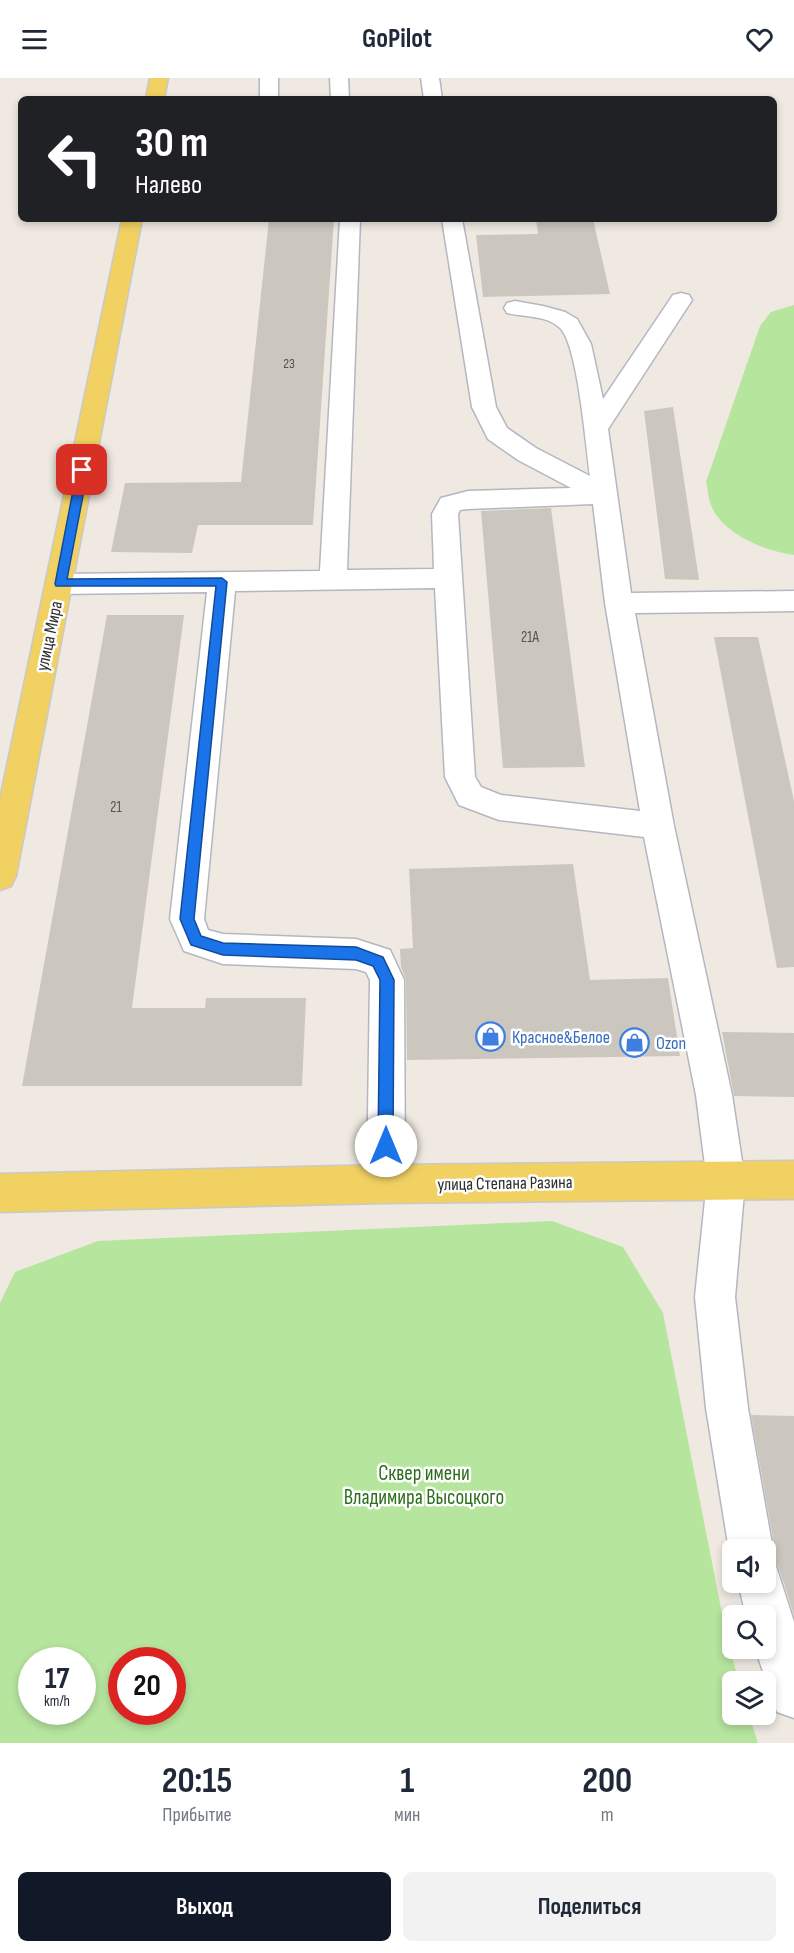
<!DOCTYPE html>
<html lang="ru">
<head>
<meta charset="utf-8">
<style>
  body { margin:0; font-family:"Sofia Sans Condensed",sans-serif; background:#f2f2f3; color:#1f2937; height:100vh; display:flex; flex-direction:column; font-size:22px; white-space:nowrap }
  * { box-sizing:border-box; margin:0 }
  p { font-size:20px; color:#747a83 }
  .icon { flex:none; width:33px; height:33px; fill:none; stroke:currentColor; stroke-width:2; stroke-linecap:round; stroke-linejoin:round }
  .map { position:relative; height:1665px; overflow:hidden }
  .details { display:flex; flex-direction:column; background:#fff; flex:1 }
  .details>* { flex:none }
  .hud { position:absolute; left:18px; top:18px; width:759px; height:126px; border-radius:9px; box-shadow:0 3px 9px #0003; background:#202124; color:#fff; overflow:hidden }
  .tools { position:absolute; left:722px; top:1461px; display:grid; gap:12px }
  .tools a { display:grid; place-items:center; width:54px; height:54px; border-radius:9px; background:#fff; box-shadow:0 3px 9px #0003; font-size:30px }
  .speed { position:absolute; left:18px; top:1569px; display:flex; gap:12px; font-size:30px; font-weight:700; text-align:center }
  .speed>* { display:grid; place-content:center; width:78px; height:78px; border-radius:50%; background:#fff; box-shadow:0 3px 9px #0003; line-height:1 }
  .speed small { font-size:15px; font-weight:400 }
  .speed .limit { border:9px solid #d22; background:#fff; color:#111 }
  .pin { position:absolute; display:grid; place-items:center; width:51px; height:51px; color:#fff; margin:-26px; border-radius:12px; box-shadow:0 3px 9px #0006 }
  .me { position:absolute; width:66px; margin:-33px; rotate:0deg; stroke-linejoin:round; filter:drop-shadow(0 0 4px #0008) }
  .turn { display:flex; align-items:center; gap:21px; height:126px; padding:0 18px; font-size:27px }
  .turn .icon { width:78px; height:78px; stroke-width:2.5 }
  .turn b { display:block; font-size:42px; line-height:51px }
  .eta { display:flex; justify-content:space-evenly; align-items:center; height:102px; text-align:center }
  .eta b { font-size:36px; font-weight:700; line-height:42px }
  .action { display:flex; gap:12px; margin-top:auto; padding:12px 18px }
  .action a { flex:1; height:69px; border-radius:9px; background:#111827; color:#fff; font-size:24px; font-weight:700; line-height:69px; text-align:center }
  .action a+a { background:#f2f2f3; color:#1f2937 }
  header { display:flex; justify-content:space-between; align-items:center; height:78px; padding:0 18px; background:#fff; font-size:27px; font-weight:700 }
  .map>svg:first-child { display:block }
  .green { fill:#b6e59e; fill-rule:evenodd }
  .building { fill:#cbc7bf }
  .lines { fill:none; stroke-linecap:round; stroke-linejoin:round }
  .minor-casing { stroke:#b4b7c1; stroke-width:3 }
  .major-casing { stroke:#c9c9c9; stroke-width:3 }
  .minor { fill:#fff; fill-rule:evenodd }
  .major { fill:#f2d163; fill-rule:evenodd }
  .route { fill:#1a73e8; stroke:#114b97; stroke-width:1.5 }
  .labels { text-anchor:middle; stroke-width:5; stroke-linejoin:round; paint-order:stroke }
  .far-number-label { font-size:14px; fill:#555452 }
  .number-label { font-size:15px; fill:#555452 }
  .street-label { font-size:18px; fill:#2e2e2e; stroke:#fff }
  .shop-label { font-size:18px; fill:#366cbe; stroke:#fff; text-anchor:start }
  .near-park-label { font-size:21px; fill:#2c6e1b; stroke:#fff }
</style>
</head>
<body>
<header><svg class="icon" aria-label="menu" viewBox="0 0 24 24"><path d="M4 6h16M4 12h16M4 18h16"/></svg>GoPilot<svg class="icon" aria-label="heart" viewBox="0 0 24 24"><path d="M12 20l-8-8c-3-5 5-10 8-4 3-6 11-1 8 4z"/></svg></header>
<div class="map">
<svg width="794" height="1665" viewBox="0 0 794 1665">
  <rect width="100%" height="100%" fill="#efe9e1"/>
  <g class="green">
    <path d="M 794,227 L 794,477 C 766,474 721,455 711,427 C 708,420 708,411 706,404 L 760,248 L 771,234 Z"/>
    <path d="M 552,1143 L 623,1169 L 663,1235 L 728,1566 L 739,1603 L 732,1604 L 732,1636 L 749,1637 L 758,1665 L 0,1665 L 0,1225 L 15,1194 L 98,1163 ZM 32,1582 L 82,1582 L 82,1634 L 32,1634 ZM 122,1582 L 172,1582 L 172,1634 L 122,1634 Z"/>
  </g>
  <g class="building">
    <polygon points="269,141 334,141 313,447 198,447 192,475 111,474 125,405 241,404"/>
    <polygon points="536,141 593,141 610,216 483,219 476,157 538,156"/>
    <polygon points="673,329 699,502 665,501 644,333"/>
    <polygon points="551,430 585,689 503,690 481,433"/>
    <polygon points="107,537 184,537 132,930 205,930 206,920 306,920 302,1008 22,1008"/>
    <polygon points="714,559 758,559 794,723 794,889 777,890"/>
    <polygon points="573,786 590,902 668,900 680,978 407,982 406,902 401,889 400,871 413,870 409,791"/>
    <polygon points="722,954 794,955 794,1019 734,1018"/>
    <polygon points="751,1337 794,1338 794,1537 778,1487 771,1484 775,1472"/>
  </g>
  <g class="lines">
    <defs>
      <g id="minor">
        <rect x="260" y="0" width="18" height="21"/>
        <polygon points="330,0 348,0 349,21 331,21"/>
        <polygon points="421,0 439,0 442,21 424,21"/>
        <path d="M 340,141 L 360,141 L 347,492 L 434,491 L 432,436 L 441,420 L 468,413 L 571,410 L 518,382 L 488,361 L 472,329 L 442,141 L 462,141 L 496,329 L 507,350 L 536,370 L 590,398 C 586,370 578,267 560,250 C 547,237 524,239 507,235 L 504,230 L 507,225 L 515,223 L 543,228 L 565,234 L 577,241 L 591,266 L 603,321 L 673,217 L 681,215 L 689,217 L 692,222 L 608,351 L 631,515 L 794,513 L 794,533 L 635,535 L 674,748 L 732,1017 L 745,1103 L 735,1219 L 748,1330 L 773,1472 L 768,1485 L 776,1488 L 794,1544 L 794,1640 L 777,1634 L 755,1570 L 765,1570 L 765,1538 L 746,1538 L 738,1504 L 765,1504 L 765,1472 L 732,1472 L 732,1480 L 729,1472 L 706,1330 L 695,1219 L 707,1103 L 696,1017 L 644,759 L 499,742 L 459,727 L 445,699 L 435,510 L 235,513 L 204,841 L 208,852 L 223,856 L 356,861 L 390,872 L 404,902 L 405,1106 L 399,1119 L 386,1125 L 373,1119 L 367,1106 L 370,902 L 366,894 L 356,891 L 223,886 L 184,873 L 170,841 L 207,514 L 60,516 L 50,513 L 46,506 L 50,499 L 60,496 L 320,493 ZM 593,426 L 605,525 L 640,733 L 501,717 L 481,709 L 475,699 L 458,436 L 460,432 L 468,431 Z"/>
      </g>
      <g id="major">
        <polygon points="150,0 168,0 164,21 146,21"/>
        <polygon points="122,141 142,141 16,798 11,808 0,812 0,721"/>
        <polygon points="794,1083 794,1121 386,1125 0,1134 0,1096 386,1087"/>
      </g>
    </defs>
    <use href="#minor" class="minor-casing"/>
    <use href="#major" class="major-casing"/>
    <use href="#minor" class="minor"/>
    <use href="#major" class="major"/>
  </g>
  <polygon class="route" points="82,388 88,392 67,501 222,500 227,504 194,841 201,858 223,865 356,869 383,879 394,902 393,1068 391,1073 386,1075 380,1073 378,1068 380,902 373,888 356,882 223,877 191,867 180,841 216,508 56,508 55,506 77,392"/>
  <defs>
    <symbol id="shop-ring" viewBox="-11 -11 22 22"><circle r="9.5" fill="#fff" stroke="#3f7fe0" stroke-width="1.5"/><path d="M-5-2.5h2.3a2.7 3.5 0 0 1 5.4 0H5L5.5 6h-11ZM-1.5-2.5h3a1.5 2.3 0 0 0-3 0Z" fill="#3f7fe0"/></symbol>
  </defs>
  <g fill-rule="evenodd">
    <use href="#shop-ring" x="474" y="942" width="33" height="33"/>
    <use href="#shop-ring" x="618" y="948" width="33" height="33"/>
  </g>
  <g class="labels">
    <g class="far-number-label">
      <text x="289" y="290">23</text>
    </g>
    <g class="number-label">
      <text x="530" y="564">21А</text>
      <text x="116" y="734">21</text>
    </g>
    <g class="street-label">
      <text transform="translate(49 558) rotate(-78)" y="6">улица Мира</text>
      <text transform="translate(505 1105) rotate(-1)" y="6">улица Степана Разина</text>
    </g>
    <g class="shop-label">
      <text x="512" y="965">Красное&amp;Белое</text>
      <text x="656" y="971">Ozon</text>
    </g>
    <g class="near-park-label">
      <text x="424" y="1402">Сквер имени<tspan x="424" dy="24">Владимира Высоцкого</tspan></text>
    </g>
  </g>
</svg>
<div class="tools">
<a><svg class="icon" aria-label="sound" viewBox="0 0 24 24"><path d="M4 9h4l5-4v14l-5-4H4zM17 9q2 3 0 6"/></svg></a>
<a><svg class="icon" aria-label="search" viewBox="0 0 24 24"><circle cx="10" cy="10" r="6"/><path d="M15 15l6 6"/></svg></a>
<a><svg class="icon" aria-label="layers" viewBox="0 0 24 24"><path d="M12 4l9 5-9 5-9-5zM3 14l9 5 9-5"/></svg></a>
</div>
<div class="speed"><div>17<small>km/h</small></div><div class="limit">20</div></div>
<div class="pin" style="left:82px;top:392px;background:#d93025"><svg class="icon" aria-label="arrive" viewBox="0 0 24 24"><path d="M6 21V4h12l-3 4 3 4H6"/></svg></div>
<svg class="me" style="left:386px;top:1068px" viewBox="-20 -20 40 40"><circle r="19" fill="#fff"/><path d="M0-13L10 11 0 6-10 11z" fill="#1a73e8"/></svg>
<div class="hud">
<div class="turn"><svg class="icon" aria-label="left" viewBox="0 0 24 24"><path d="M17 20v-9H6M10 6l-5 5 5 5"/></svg><div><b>30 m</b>Налево</div></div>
</div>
</div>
<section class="details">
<div class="eta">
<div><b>20:15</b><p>Прибытие</p></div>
<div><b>1</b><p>мин</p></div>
<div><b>200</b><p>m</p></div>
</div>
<div class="action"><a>Выход</a><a>Поделиться</a></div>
</section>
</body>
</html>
